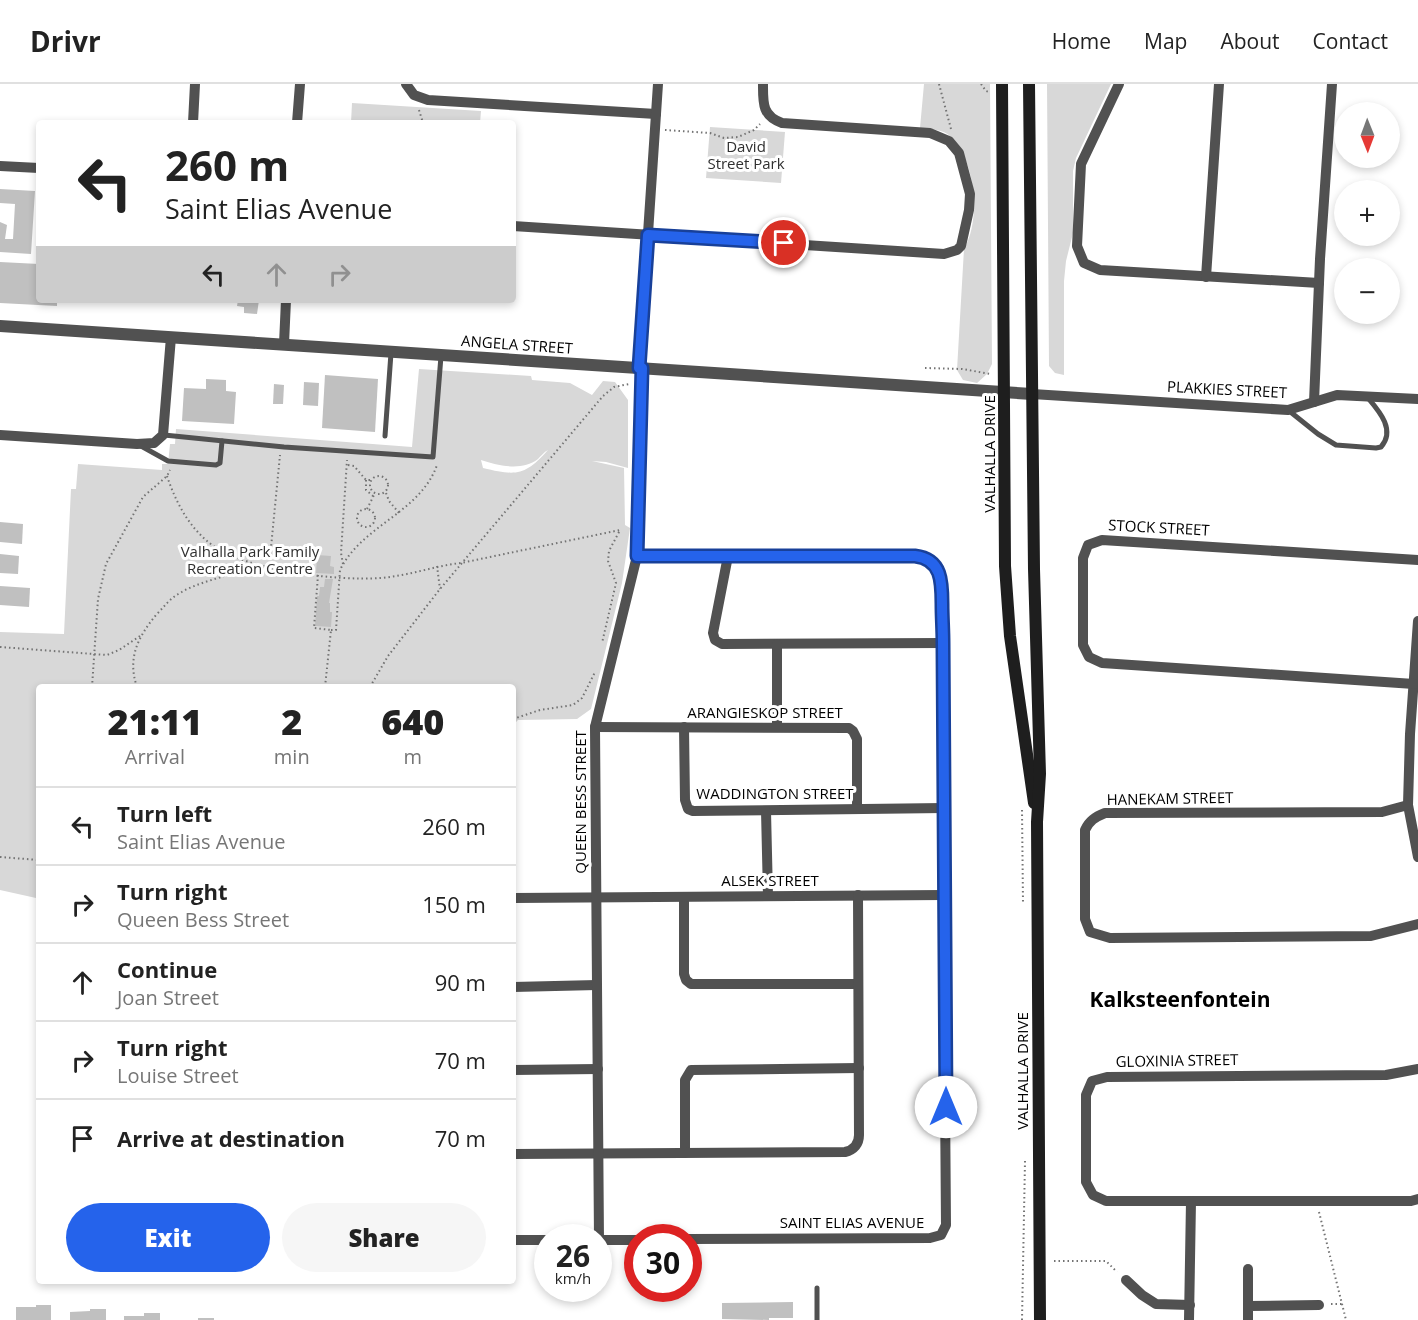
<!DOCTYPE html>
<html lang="en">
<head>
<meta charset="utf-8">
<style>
  body { margin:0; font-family:"Open Sans",sans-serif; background:#f6f6f6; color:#222; height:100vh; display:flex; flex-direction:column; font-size:22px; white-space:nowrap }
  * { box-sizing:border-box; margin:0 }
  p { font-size:20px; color:#767676 }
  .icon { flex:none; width:33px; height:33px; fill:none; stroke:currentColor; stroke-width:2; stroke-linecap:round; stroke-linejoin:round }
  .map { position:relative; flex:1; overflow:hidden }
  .details { position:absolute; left:36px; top:600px; width:480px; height:600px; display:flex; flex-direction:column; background:#fff; border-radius:6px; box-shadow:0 3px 9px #0003 }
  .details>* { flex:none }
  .hud { position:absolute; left:36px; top:36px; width:480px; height:183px; border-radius:6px; box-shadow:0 3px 9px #0003; background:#fff; color:#222; overflow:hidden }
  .needle { width:39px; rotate:179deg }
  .controls { position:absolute; left:1334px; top:18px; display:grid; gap:12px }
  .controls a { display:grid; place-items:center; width:66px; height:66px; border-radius:50%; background:#fff; box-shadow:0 3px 9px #0003; font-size:30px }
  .speed { position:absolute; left:534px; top:1140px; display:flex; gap:12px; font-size:30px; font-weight:700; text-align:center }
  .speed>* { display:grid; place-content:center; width:78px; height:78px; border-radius:50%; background:#fff; box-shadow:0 3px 9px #0003; line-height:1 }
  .speed small { font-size:15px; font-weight:400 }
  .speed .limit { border:9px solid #d22; background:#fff; color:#111 }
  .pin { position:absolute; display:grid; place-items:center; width:51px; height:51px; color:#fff; margin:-26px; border:3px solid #fff; border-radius:50%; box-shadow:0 2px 6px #0007 }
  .me { position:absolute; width:66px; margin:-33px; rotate:0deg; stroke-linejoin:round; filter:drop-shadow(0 0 4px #0008) }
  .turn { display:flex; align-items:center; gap:21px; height:126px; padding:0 30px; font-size:27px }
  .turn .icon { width:78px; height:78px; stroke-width:2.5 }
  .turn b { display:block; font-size:42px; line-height:51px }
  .lanes { display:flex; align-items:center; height:57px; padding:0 30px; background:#0003; justify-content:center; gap:30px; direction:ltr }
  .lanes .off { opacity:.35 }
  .eta { display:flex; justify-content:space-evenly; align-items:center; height:102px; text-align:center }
  .eta b { font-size:36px; font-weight:800; line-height:42px }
  .action { display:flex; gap:12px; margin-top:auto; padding:12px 30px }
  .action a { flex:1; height:69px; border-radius:36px; background:#2563eb; color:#fff; font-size:24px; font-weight:800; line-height:69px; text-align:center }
  .action a+a { background:#f6f6f6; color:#222 }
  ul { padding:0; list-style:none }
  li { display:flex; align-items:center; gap:18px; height:78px; padding:0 30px; border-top:2px solid #e0e0e0 }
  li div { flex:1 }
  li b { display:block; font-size:22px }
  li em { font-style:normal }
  header { display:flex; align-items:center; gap:36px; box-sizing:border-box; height:84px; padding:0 30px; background:#fff; border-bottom:2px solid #e0e0e0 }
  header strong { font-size:28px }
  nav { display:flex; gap:33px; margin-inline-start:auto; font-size:21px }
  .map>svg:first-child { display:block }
  .green { fill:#d8d8d8; fill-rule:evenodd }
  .building { fill:#c0c0c0 }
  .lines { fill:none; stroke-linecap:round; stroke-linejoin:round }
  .path { stroke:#737373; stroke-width:2; stroke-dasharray:1.5 3; stroke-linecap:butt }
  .service { stroke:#515151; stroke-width:5 }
  .minor { stroke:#515151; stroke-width:10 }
  .tertiary { stroke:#515151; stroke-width:12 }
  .secondary { stroke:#1e1e1e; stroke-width:12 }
  .route-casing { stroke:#184099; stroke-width:15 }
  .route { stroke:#2563eb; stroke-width:10 }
  .labels { text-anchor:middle; stroke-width:6; stroke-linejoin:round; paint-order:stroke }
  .park-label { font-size:15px; fill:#2f2f2f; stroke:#fff }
  .street-label { font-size:15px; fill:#000; stroke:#fff }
  .district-label { font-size:21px; font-weight:bold; fill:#000; stroke:#fff }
</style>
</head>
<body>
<header>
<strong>Drivr</strong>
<nav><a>Home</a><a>Map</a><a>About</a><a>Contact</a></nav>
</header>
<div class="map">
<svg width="1418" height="1236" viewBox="0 0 1418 1236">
  <rect width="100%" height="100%" fill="#fff"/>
  <g class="green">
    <path d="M 924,0 L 990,0 L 992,280 L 987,290 L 977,299 L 963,296 L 957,286 L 964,165 C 981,136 976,78 951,53 C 943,45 931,45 920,44 Z"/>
    <polygon points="1047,0 1111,0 1076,74 1073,87 1073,149 1066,177 1064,197 1064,291 1055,289 1049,282"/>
    <polygon points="352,19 481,27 480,39 351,39"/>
    <polygon points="710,43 785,48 781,99 706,94"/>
    <path d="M 419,285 L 531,292 L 532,296 L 570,299 L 592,311 L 603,297 L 615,298 L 628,316 L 628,384 L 606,378 L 592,377 L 624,384 L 625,441 L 630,444 L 622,499 L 591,625 L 577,635 L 518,636 L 513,641 L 513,603 L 39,603 L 39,811 L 36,814 L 0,806 L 0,548 L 64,550 L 71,405 L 76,405 L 78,380 L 162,386 L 162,380 L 168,380 L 170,360 L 175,360 L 176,345 L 412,363 ZM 548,366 C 525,392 516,392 483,384 L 481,376 C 497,381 521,388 538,375 C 541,372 544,368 548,366 Z"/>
  </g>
  <g class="building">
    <polygon points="0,105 35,107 31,170 0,168 0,138 7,141 5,155 13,155 15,120 0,119"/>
    <polygon points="0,178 39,180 39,216 57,216 57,222 0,219"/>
    <polygon points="238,216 259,216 257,230 244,229 244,223 237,222"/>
    <polygon points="325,291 378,295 375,348 322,344"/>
    <polygon points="206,295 226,296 226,307 236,308 234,340 182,337 184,304 206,305"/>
    <polygon points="304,298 319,299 318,322 303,321"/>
    <polygon points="274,300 284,301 283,320 273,320"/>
    <polygon points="0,438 23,440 22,460 0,458"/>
    <polygon points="0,470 19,472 18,490 0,489"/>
    <polygon points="317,471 331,472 330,482 334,483 334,490 316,489"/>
    <polygon points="325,495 333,495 329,519 330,519 330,528 332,528 331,543 315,542 317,512 319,512 320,503 324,503"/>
    <polygon points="0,502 30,504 29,523 0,521"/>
    <polygon points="793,1218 793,1234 769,1234 769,1236 722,1235 722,1219"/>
    <polygon points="36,1221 51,1221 51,1236 16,1236 16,1223 36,1223"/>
    <polygon points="90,1225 106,1225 106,1236 70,1236 70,1228 90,1227"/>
    <polygon points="144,1229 160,1229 160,1236 124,1236 124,1232 144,1232"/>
    <rect x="198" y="1234" width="16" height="2"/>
  </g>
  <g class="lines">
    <g class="path">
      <polyline points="939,0 951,45"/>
      <polyline points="981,0 986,7 989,8"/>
      <polyline points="419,26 423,39"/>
      <polyline points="665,46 710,49 724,54 738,53 754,46 760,40"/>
      <polyline points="925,284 962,285 991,290"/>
      <polyline points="348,381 354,382 366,396 371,396"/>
      <circle cx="379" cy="401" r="9"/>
      <path d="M 167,392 C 176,419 190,446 215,463 C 252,487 336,497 380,494 C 408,492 434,482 461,479 L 620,446 L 609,467 L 608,477 L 616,499 L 602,559"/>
      <polyline points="366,396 366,406 373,412"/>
      <polyline points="386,409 389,417 399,429"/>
      <circle cx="366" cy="434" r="9"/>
      <polyline points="367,425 374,411"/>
      <polyline points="343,480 341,469 347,376"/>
      <polyline points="437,482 440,505"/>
      <polyline points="269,484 280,371"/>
      <polyline points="318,491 314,544 331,546 325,603"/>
      <path d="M 331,546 L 336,546 L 340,486 C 362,441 420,429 437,381"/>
      <polyline points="0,563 107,571 119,566 140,552"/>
      <polyline points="92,603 98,515 106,480 143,413 167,392 170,386"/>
      <path d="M 137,603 C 127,574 138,553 156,531 C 164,523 170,514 180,509 C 193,501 209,497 224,492 C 237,488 251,489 264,483"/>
      <polyline points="370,603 388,572 440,505 603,312 614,303 629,300"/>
      <polyline points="513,635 540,626 573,621 582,614 595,588"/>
      <polyline points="1022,726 1023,819"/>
      <polyline points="0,773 39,776"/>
      <polyline points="1319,1128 1346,1236"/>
      <polyline points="1054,1177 1106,1177 1117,1188"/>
      <polyline points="1331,1220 1343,1220"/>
      <polyline points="1022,1236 1025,1077"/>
    </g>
    <g class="service">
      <path d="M 1288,326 L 1318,350 L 1336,361 L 1376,364 L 1381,363 C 1396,346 1379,327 1368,314"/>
      <polyline points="164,351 284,363 433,373 441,272"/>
      <polyline points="385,352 391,269"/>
      <polyline points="141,362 168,377 216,381 220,379 222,357"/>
      <polyline points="817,1204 817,1236"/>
    </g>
    <g class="minor">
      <polyline points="406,0 414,11 428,16 656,30"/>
      <polyline points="1119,0 1081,80 1077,162 1084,179 1100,186 1319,199"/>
      <polyline points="193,39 195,0"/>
      <polyline points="297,39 300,0"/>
      <polyline points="0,82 39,84"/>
      <path d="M 513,142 L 944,170 L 957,166 L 961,162 L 969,126 L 970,110 L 959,69 L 949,57 L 930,49 L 782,39 C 762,32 763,19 763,0"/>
      <polyline points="1206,193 1219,0"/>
      <polyline points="284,260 286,216"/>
      <polyline points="639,284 658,0"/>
      <polyline points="1032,310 1288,326 1337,311 1418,315"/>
      <polyline points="1314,318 1320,175 1332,0"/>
      <polyline points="0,351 137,360 154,359 163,351 171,253"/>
      <path d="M 637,472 L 915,472 C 929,473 938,481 941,496 L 946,1141 L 941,1151 L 930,1154 L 688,1155"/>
      <polyline points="728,472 713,549 715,556 722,560 943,559"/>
      <polyline points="1418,537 1410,650 1408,721 1418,773"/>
      <polyline points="777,560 777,643"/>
      <polyline points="1414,600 1102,579 1089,573 1083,561 1083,474 1088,461 1102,456 1418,476"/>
      <polyline points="595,643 849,644 853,647 857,655 857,725"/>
      <polyline points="684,643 685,716 688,725 693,727 944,724"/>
      <path d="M 1408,721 L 1382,728 L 1105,729 C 1095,733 1089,737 1085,746 L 1085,835 L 1090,848 L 1110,854 L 1371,852 L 1418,840"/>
      <polyline points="766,727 768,812"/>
      <polyline points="684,813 684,890 686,896 691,900 858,900"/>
      <polyline points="513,814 945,811"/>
      <polyline points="513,903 597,901"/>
      <polyline points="1418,985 1386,991 1107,993 1092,997 1086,1011 1086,1098 1093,1111 1106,1117 1411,1117 1418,1115"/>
      <polyline points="513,986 598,985"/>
      <polyline points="685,1069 685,996 691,986 859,984"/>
      <path d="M 513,1070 L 845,1068 C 854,1066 859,1060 859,1051 L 858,811"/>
      <polyline points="513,1156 548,1156"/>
      <polyline points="598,1156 638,1156"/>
      <polyline points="599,1156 595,643 637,472 642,284"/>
      <polyline points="1248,1185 1248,1222"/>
      <polyline points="1126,1196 1142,1211 1156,1220 1190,1221"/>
      <polyline points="1189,1236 1191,1117"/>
      <polyline points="1248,1236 1248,1222 1319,1221"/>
    </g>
    <polyline class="tertiary" points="0,242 1032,310"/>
    <g class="secondary">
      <polyline points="1002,0 1005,482 1010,552 1034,719"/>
      <polyline points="1029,0 1034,485 1040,690 1037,738 1040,1236"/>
    </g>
  </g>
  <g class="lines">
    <defs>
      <path id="route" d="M 784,159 L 648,151 L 639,284 L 642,284 L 637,472 L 915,472 C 942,475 942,498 942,520 C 942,533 943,546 943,559 L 946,1023"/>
    </defs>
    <use href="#route" class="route-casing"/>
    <use href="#route" class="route"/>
  </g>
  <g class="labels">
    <g class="park-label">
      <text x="746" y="68">David<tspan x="746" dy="17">Street Park</tspan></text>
      <text x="250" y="473">Valhalla Park Family<tspan x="250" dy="17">Recreation Centre</tspan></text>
    </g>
    <g class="street-label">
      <text transform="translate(517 261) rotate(4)" y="5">ANGELA STREET</text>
      <text transform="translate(1227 306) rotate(3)" y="5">PLAKKIES STREET</text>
      <text transform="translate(990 370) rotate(-90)" y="5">VALHALLA DRIVE</text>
      <text transform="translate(1159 444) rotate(3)" y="5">STOCK STREET</text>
      <text x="765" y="634">ARANGIESKOP STREET</text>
      <text x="775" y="715">WADDINGTON STREET</text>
      <text transform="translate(1170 715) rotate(-1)" y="5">HANEKAM STREET</text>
      <text transform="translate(581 718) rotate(-90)" y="5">QUEEN BESS STREET</text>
      <text x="770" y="802">ALSEK STREET</text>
      <text transform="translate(1177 977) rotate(-1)" y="5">GLOXINIA STREET</text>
      <text transform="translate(1023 987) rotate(-90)" y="5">VALHALLA DRIVE</text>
      <text x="852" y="1144">SAINT ELIAS AVENUE</text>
    </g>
    <g class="district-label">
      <text x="1180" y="923">Kalksteenfontein</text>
    </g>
  </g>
</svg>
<div class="controls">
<a><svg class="needle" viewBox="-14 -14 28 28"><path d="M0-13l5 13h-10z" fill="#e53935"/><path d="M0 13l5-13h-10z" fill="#767676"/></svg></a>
<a>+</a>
<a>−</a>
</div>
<div class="speed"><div>26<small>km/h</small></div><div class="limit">30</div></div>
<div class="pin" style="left:784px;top:159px;background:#d93025"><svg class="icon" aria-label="arrive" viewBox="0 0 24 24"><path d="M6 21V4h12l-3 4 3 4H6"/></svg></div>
<svg class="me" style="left:946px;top:1023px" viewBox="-20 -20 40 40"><circle r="19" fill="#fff"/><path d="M0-13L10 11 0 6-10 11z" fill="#2563eb"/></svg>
<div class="hud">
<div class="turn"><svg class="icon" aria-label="left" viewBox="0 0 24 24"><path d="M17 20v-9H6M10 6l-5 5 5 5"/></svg><div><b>260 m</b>Saint Elias Avenue</div></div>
<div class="lanes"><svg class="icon" aria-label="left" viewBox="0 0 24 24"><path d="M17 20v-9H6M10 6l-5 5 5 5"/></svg><svg class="icon off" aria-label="ahead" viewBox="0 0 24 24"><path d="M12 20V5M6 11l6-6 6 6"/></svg><svg class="icon off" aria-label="right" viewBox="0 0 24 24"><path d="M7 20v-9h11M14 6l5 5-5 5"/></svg></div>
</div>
<section class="details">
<div class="eta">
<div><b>21:11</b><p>Arrival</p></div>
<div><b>2</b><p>min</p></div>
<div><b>640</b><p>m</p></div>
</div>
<ul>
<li><svg class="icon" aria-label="left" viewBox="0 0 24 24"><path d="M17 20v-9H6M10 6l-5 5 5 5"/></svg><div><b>Turn left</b><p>Saint Elias Avenue</p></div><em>260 m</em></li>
<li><svg class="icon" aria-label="right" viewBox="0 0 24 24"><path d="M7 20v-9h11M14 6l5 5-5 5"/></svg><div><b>Turn right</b><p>Queen Bess Street</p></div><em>150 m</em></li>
<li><svg class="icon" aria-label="ahead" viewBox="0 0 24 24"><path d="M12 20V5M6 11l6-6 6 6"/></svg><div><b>Continue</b><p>Joan Street</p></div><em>90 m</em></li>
<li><svg class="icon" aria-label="right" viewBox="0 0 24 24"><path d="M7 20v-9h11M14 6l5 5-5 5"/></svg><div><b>Turn right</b><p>Louise Street</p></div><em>70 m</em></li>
<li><svg class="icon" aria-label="arrive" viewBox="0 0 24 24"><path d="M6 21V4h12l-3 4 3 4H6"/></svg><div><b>Arrive at destination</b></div><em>70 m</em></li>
</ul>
<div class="action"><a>Exit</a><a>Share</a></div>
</section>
</div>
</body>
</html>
